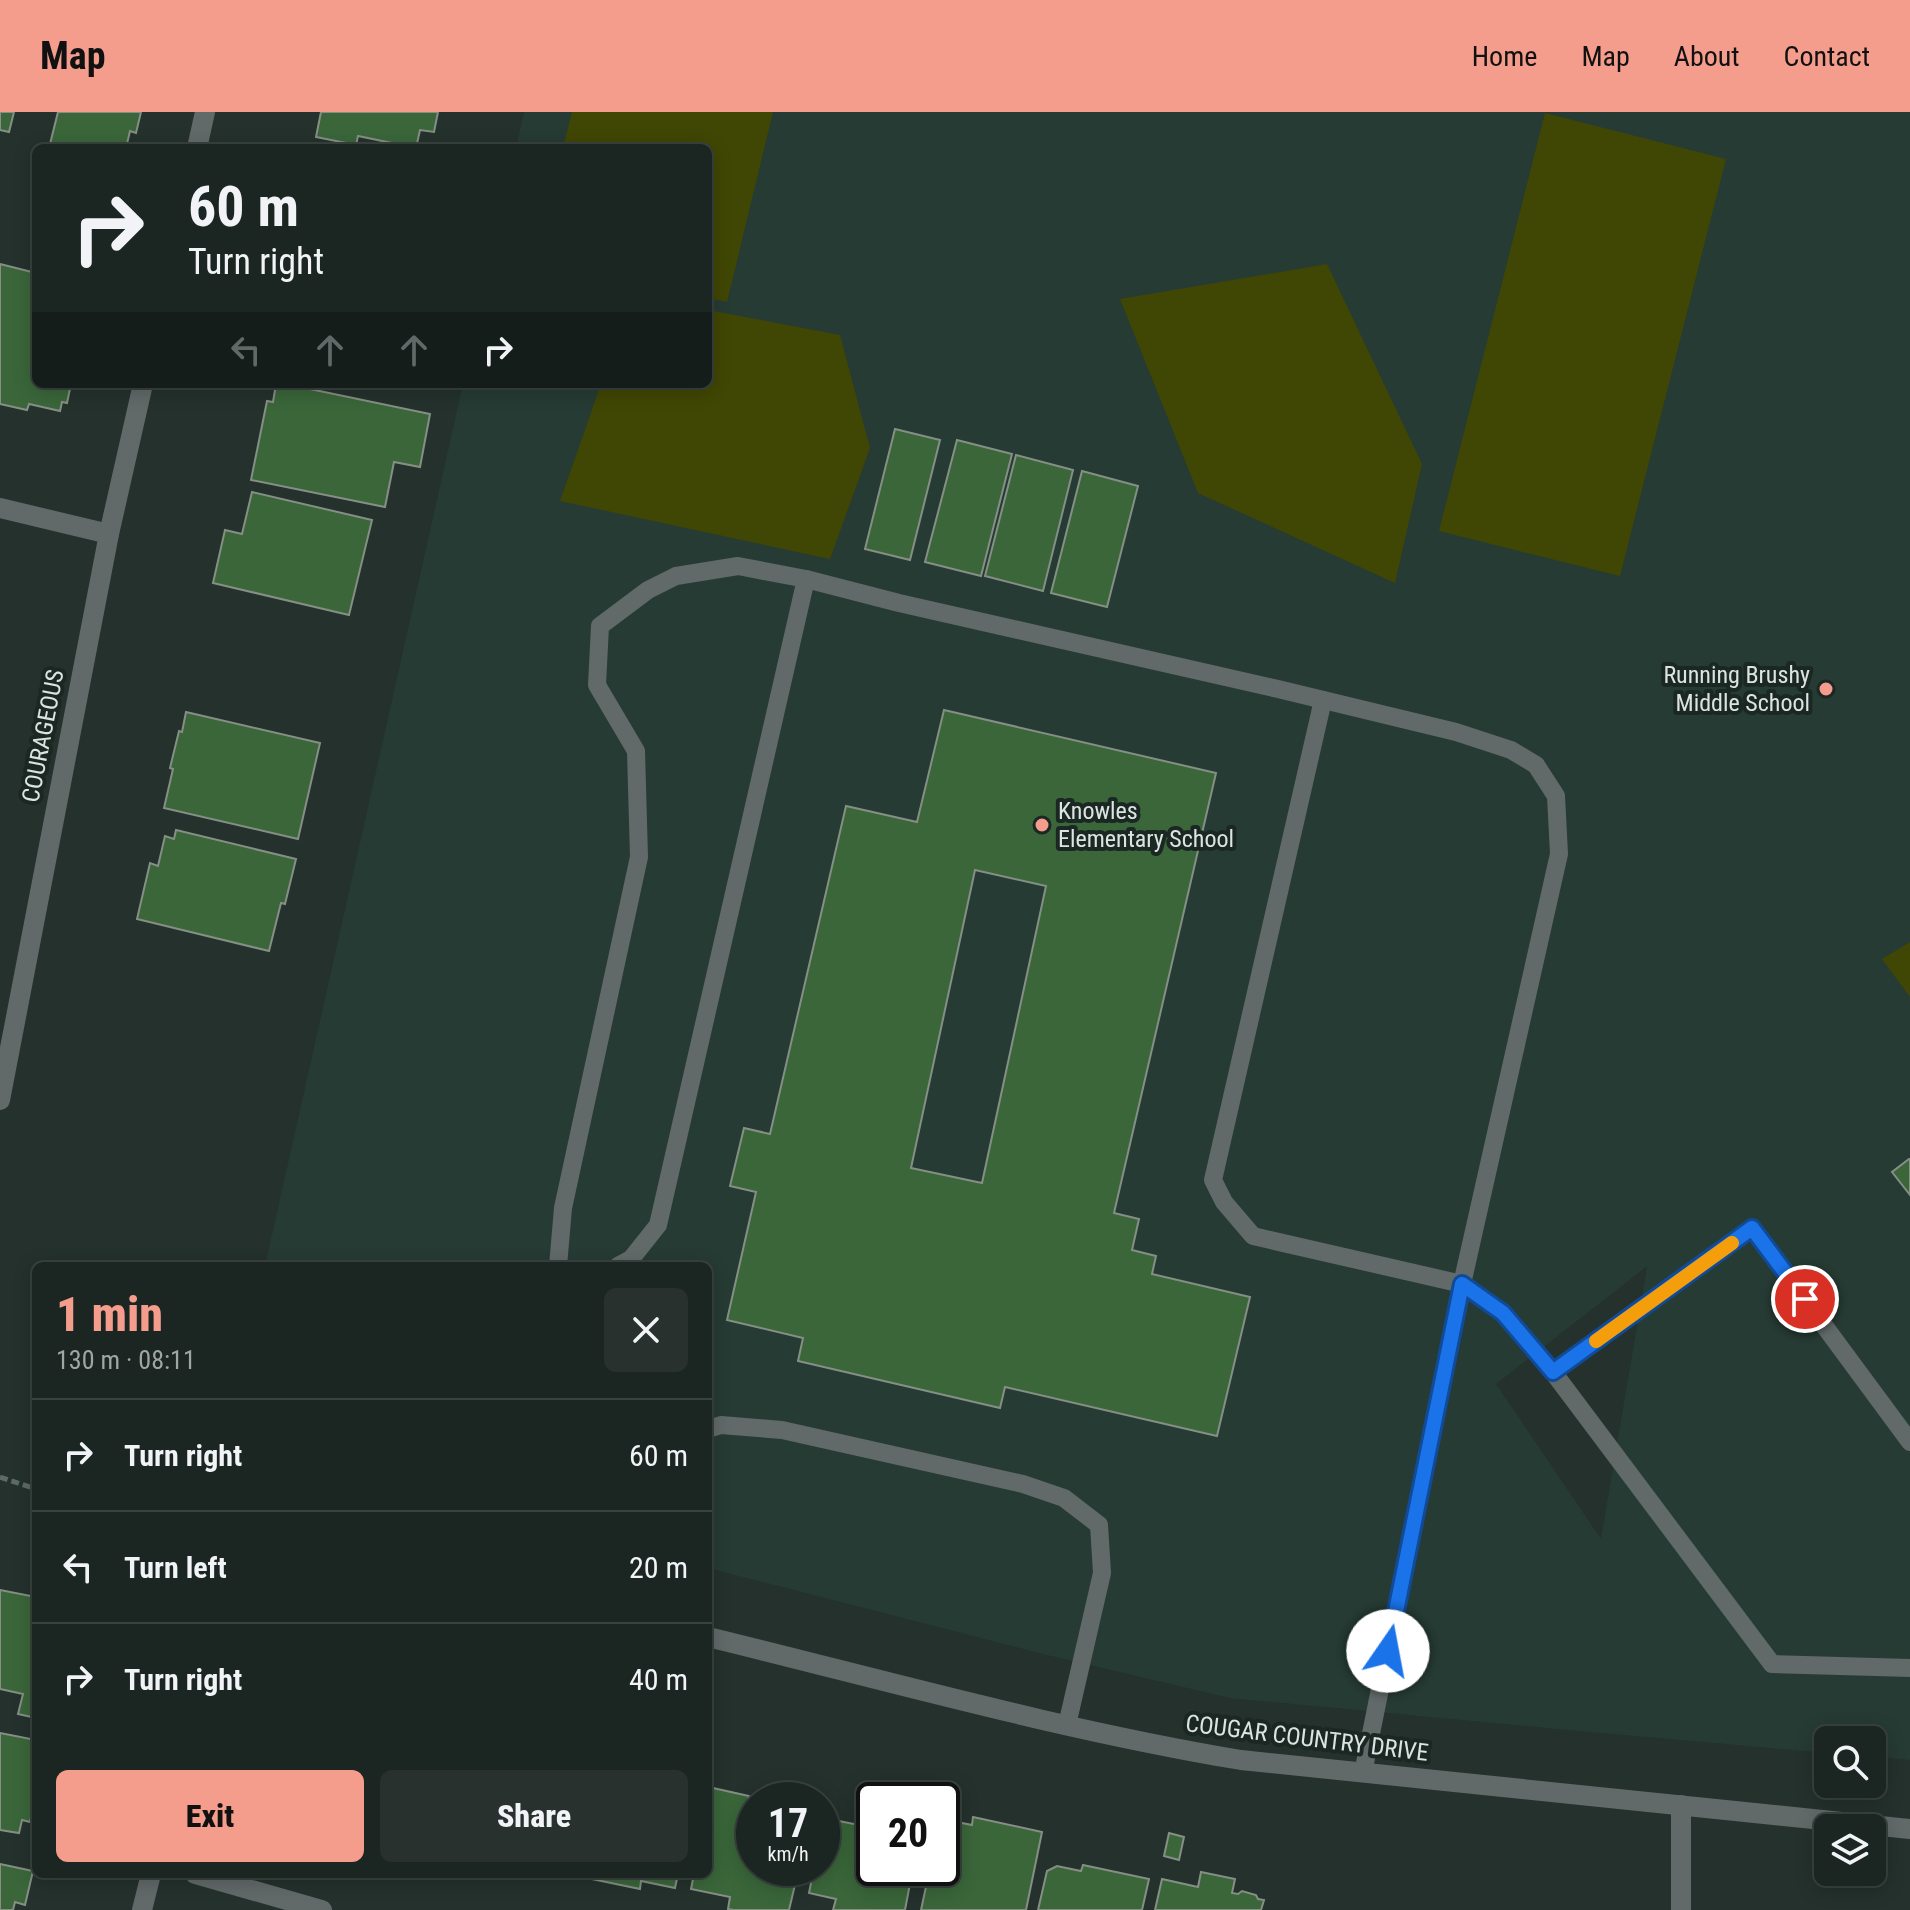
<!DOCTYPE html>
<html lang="en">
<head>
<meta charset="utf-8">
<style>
  body { margin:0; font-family:"Roboto Condensed",sans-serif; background:#28312e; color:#f1f3f6; height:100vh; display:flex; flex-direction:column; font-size:30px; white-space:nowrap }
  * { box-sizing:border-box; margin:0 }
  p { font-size:26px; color:#a0a5a5 }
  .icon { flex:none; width:44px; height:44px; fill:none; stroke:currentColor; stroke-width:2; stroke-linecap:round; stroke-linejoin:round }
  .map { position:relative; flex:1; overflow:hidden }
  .sheet { position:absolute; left:32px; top:1150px; width:680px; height:616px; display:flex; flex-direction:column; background:#1b2521; border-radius:12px; box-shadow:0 4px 20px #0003,0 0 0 2px #39423f }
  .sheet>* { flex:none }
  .guide { position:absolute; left:32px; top:32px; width:680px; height:244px; border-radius:12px; box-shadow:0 4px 20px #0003,0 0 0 2px #39423f; background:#1b2521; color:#f1f3f6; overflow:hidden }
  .fabs { position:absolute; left:1814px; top:1614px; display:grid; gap:16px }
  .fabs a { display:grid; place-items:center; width:72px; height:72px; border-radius:12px; background:#1b2521; box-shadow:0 4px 20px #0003,0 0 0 2px #39423f; font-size:40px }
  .speed { position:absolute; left:736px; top:1670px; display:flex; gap:16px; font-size:40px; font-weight:700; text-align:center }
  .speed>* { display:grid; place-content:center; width:104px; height:104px; border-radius:50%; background:#1b2521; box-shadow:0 4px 20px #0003,0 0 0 2px #39423f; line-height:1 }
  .speed small { font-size:20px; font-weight:400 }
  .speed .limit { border:4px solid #111; border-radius:12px; background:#fff; color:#111 }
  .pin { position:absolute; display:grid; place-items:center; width:68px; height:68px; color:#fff; margin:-34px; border:4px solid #fff; border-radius:50%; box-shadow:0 2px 8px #0007 }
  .me { position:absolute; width:88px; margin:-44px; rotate:12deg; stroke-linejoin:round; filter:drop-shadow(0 0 6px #0008) }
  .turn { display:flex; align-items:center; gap:28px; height:168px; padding:0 24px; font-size:36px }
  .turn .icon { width:104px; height:104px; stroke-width:2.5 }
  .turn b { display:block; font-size:56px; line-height:68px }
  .lanes { display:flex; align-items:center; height:76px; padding:0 24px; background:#0003; justify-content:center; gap:40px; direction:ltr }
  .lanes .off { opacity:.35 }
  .round { display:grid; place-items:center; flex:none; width:84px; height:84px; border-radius:12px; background:#28312e }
  .headline { display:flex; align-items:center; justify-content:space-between; height:136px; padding:0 24px }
  h1 { font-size:48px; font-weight:800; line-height:60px; color:#f49d8d }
  .button { display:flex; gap:16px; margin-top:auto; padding:16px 24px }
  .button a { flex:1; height:92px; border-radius:12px; background:#f49d8d; color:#111; font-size:32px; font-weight:800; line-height:92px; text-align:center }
  .button a+a { background:#28312e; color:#f1f3f6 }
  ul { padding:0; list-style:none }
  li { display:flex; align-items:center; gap:24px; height:112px; padding:0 24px; border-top:2px solid #39423f }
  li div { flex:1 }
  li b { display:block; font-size:30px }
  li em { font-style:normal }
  header { display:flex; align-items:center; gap:48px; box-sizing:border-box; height:112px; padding:0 40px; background:#f49d8d; color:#111 }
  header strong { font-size:38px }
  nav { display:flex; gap:44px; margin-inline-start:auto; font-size:28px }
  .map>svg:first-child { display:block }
  .built { fill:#263b34; fill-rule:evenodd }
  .green { fill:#404603 }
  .building { fill:#3a663a; stroke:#858f85; stroke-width:2; fill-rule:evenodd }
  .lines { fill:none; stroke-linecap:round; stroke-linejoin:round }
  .path { stroke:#5e6a65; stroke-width:5; stroke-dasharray:8 4; stroke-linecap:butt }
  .lane { stroke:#626969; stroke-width:18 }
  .street { stroke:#626969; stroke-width:20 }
  .route-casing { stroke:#114b97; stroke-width:20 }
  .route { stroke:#1a73e8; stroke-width:14 }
  .slow { stroke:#f59e0b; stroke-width:14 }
  .poi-dot { fill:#f49d8d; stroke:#1a2723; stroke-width:3 }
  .labels { text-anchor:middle; stroke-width:8; stroke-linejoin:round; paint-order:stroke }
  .poi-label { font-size:24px; fill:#dce4e1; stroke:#1a2723; text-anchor:end }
  .street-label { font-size:24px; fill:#dce4e1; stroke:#1a2723 }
</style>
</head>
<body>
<header>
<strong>Map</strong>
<nav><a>Home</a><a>Map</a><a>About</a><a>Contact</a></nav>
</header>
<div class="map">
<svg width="1910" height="1798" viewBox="0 0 1910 1798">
  <rect width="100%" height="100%" fill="#24312c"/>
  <path class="built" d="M 524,0 L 1910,0 L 1910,1648 L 1872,1644 L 1872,1628 L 1828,1628 L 1828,1641 L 1568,1618 L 1230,1586 L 1043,1542 L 708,1456 L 708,1154 L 265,1154 L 463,272 L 708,272 L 708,36 L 516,36 ZM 1646,1155 L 1647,1155 L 1601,1427 L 1496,1272 Z"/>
  <g class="green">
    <polygon points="572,0 773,0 727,190 708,186 708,36 563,36"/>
    <polygon points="1545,1 1726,47 1620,464 1439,419"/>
    <polygon points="1327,152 1422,352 1395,471 1198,381 1120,187"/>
    <polygon points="708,198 840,223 870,336 830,447 560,389 601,272 708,272"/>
    <polygon points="1910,830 1910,885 1882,847"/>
  </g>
  <g class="building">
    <polygon points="0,0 14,0 9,20 0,18"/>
    <polygon points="58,0 141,0 136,21 130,19 126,36 49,36"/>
    <polygon points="321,0 438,0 434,20 420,18 416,36 358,24 356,33 316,25"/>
    <polygon points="0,152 36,161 36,272 71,272 67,291 62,290 60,299 29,292 27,298 0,292"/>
    <polygon points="276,272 286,272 430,302 420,355 394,350 385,395 251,368 267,289 273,290"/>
    <polygon points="895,317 940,328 910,448 865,437"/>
    <polygon points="957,328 1012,342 981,464 925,450"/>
    <polygon points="1016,343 1073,358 1043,479 985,464"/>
    <polygon points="1082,359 1138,374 1107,495 1051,481"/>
    <polygon points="252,380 372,408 349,503 213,471 225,418 242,422"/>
    <path d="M 944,598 L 1216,661 L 1114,1101 L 1139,1107 L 1132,1138 L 1156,1144 L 1152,1162 L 1250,1185 L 1217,1324 L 1005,1275 L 1000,1296 L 798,1249 L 803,1226 L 727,1208 L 756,1080 L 730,1074 L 744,1016 L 770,1022 L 846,694 L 917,710 ZM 975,758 L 1046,774 L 982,1071 L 911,1056 Z"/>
    <polygon points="186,600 320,631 298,727 164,696 173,657 170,656 179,619 182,620"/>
    <polygon points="176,718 296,747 285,792 281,791 269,839 137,807 150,751 158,754 165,724 174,727"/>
    <polygon points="1909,1047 1910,1047 1910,1083 1892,1060"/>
    <polygon points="0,1478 36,1485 36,1606 18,1602 23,1582 0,1577"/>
    <polygon points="0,1621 36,1628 36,1682 30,1710 22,1708 19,1721 0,1718"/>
    <polygon points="713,1676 749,1684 745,1698 754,1701 754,1756 799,1756 789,1798 734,1798 728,1797 730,1785 691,1777 694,1762 708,1762 708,1699"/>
    <polygon points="973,1705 1042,1720 1026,1798 921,1798 930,1756 942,1756 942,1707 972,1713"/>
    <polygon points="824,1706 874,1716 874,1756 913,1756 905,1798 833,1798 836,1787 809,1781 814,1756 822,1756 822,1716"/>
    <polygon points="1169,1721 1184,1725 1179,1748 1164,1744"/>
    <polygon points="0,1752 33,1759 25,1793 15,1790 13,1798 0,1798"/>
    <polygon points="1083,1753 1149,1767 1142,1798 1038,1798 1047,1759 1057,1754 1081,1759"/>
    <polygon points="1201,1760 1235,1767 1232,1781 1238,1782 1242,1779 1256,1783 1258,1787 1264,1788 1261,1798 1155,1798 1162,1767 1198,1775"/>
    <polygon points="577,1762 678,1762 675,1776 641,1769 640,1777 577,1764"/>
  </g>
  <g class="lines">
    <polyline class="path" points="0,1365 36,1377"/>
    <g class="lane">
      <polyline points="1323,588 1213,1068 1224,1090 1253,1124 1462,1172 1503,1201 1553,1260 1752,1116 1910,1330"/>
      <polyline points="558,1154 563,1096 639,745 636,639 597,573 600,514 648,478 676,464 738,454 806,467 899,491 1278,577 1456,620 1511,638 1536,653 1556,684 1559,742 1462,1172 1363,1661"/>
      <polyline points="618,1154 631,1147 658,1113 806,467"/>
      <polyline points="1553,1260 1772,1552 1910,1556"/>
      <polyline points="708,1317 721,1313 782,1318 1023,1372 1064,1386 1099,1413 1102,1461 1067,1613"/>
    </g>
    <g class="street">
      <polyline points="197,36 205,0"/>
      <polyline points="0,396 109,422"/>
      <polyline points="0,988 109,422 143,272"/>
      <path d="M 708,1525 C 885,1568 1061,1618 1241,1648 L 1910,1717"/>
      <polyline points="1681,1693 1681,1798"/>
      <polyline points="195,1762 322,1798"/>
      <polyline points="142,1798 151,1762"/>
    </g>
  </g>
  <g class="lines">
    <defs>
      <polyline id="route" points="1388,1539 1462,1172 1503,1201 1553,1260 1752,1116 1805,1187"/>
    </defs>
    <use href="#route" class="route-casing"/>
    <use href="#route" class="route"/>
    <polyline class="slow" points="1596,1229 1732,1131"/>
  </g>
  <g class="poi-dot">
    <circle cx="1826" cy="577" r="8"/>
    <circle cx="1042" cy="713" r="8"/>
  </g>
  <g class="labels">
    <g class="poi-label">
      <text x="1810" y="571">Running Brushy<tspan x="1810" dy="28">Middle School</tspan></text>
      <text x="1058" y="707" text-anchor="start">Knowles<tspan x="1058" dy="28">Elementary School</tspan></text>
    </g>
    <g class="street-label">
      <text transform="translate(43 624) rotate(-79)" y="8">COURAGEOUS</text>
      <text transform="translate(1307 1626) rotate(7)" y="8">COUGAR COUNTRY DRIVE</text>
    </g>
  </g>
</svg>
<div class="fabs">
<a><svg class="icon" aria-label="search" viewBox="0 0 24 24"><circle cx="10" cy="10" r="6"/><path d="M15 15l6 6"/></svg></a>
<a><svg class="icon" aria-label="layers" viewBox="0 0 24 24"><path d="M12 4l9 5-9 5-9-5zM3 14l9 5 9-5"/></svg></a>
</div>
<div class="speed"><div>17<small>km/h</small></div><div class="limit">20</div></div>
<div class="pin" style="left:1805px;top:1187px;background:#d93025"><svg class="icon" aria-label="arrive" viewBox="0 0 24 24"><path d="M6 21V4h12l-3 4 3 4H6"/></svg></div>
<svg class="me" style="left:1388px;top:1539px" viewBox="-20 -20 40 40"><circle r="19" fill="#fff"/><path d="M0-13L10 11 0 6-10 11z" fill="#1a73e8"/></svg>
<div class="guide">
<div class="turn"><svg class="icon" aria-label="right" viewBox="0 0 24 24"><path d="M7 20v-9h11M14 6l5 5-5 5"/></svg><div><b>60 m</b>Turn right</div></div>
<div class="lanes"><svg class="icon off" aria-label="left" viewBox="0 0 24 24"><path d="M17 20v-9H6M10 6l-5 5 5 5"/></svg><svg class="icon off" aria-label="ahead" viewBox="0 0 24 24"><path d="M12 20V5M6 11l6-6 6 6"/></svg><svg class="icon off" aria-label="ahead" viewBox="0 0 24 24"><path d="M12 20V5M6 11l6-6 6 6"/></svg><svg class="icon" aria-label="right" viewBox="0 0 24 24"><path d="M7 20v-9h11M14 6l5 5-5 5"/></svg></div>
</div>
<section class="sheet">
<div class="headline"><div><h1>1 min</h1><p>130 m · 08:11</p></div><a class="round"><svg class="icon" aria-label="close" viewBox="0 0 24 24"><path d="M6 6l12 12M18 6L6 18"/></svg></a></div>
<ul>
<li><svg class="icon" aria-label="right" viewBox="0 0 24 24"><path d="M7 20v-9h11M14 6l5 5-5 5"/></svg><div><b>Turn right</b></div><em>60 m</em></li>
<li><svg class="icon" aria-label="left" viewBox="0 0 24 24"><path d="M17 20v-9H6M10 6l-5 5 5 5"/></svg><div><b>Turn left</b></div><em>20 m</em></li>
<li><svg class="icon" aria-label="right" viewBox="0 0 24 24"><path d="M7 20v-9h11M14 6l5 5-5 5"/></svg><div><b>Turn right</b></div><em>40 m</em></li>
</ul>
<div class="button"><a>Exit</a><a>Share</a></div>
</section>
</div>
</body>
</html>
